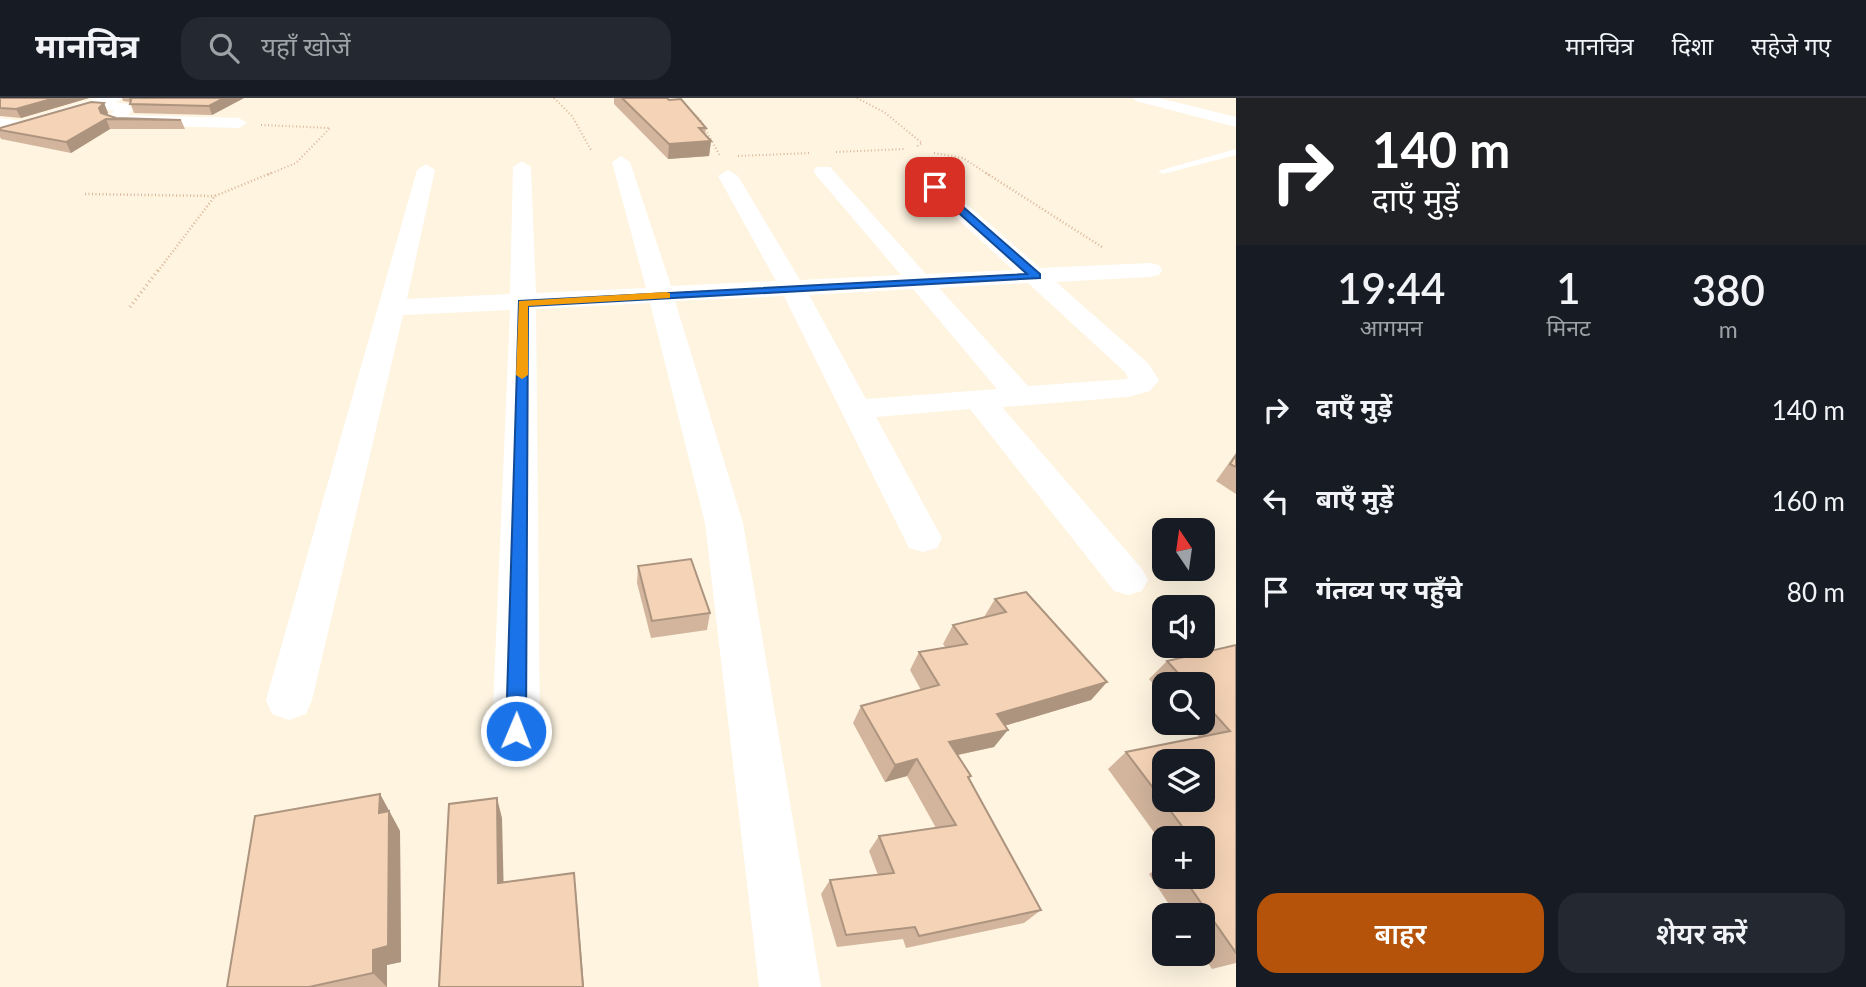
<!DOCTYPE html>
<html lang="hi">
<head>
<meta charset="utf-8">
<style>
  body { margin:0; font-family:Lato,"Noto Sans Devanagari",sans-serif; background:#242831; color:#f1f3f6; height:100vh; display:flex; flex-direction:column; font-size:26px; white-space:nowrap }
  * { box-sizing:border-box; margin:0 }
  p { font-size:23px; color:#9ea1a6 }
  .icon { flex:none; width:38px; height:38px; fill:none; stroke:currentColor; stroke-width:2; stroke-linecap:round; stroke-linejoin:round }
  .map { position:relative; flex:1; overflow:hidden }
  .panel { display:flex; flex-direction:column; background:#171b24; width:630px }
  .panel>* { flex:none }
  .top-card { background:#202124; color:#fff; overflow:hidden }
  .needle { width:46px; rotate:347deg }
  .fabs { position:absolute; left:1152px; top:420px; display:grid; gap:14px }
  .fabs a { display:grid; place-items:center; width:63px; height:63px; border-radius:14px; background:#171b24; box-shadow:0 7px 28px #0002; font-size:35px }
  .pin { position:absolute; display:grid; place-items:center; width:60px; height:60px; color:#fff; margin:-30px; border-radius:14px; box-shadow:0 4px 10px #0006 }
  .me { position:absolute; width:77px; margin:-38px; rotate:1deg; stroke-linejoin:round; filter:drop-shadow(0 0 5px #0008) }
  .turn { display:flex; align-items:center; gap:24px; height:147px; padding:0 21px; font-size:32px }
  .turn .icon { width:91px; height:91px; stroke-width:2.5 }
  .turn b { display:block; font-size:49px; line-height:60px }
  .eta { display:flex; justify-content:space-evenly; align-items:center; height:119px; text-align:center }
  .eta b { font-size:42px; font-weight:600; line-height:49px }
  .primary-button { display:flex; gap:14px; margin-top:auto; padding:14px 21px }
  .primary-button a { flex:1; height:80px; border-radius:21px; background:#b45309; color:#fff; font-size:28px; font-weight:600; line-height:80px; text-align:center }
  .primary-button a+a { background:#242831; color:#f1f3f6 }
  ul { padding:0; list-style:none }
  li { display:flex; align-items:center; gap:21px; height:91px; padding:0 21px }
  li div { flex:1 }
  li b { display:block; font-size:26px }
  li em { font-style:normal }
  header { display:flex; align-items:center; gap:42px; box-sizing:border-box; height:98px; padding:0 35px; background:#171b24; border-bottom:2px solid #363941 }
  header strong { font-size:33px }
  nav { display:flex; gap:38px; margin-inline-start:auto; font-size:24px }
  .search { width:490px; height:63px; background:#242831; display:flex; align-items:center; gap:18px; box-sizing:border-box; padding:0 24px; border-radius:21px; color:#9ea1a6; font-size:26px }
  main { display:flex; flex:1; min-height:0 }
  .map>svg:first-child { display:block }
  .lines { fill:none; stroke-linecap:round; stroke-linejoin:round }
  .path-far2 { stroke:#dab699; stroke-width:2; stroke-dasharray:1 2.5; stroke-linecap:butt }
  .path-far1 { stroke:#dab699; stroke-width:2.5; stroke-dasharray:1 2.5; stroke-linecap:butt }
  .path { stroke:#dab699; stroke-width:3.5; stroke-dasharray:1 3.5; stroke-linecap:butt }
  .lane { fill:#fff; fill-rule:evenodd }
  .street { fill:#fff; fill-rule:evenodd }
  .secondary { fill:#fff; fill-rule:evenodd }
  .wall { fill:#d3b59d }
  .shaded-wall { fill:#ac947f }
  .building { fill:#f5d3b6; stroke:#ac947f; stroke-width:2; fill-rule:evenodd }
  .route { fill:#1a73e8; stroke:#114b97; stroke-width:2 }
  .slow { fill:#f59e0b }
</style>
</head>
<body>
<header>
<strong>मानचित्र</strong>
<div class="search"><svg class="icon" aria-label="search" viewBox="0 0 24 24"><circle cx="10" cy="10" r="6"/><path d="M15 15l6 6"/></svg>यहाँ खोजें</div>
<nav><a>मानचित्र</a><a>दिशा</a><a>सहेजे गए</a></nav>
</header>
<main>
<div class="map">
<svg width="1236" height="889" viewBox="0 0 1236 889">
  <rect width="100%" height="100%" fill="#fef4e0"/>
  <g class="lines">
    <g class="path-far2">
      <polyline points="554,0 572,18 591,52"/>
      <polyline points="857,0 884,14 922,45 916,49"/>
      <polyline points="690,13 700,21 720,58"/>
      <polyline points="261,27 330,30 296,65 267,77"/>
      <polyline points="836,54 905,51"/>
      <polyline points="934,55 963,60 989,77"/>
      <polyline points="738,58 810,55"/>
    </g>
    <g class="path-far1">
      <polyline points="986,75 1102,149"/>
      <polyline points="85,96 215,98"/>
      <polyline points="158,173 215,98 271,75"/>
    </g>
    <polyline class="path" points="130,209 159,171"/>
    <polygon class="lane" points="1236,51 1236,57 1163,76 1158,73"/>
    <g class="street">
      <polygon points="1133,0 1159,0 1236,19 1236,29 1136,3"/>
      <polygon points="93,1 128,6 133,12 128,17 239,20 247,25 239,30 121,27 108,23 106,20 114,13 88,9 85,6 88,3"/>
      <polygon points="0,20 29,24 31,28 23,33 0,30"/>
      <path d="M 621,58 L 630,64 L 671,188 L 776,183 L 718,78 L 728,72 L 738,78 L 800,182 L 901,177 L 816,77 L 814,73 L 816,69 L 830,69 L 926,176 L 1013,172 L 908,75 L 906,71 L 915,65 L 922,67 L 1040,170 L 1150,165 L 1159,167 L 1162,172 L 1159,177 L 1150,179 L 1056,184 L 1148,265 L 1159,282 L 1150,293 L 1128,299 L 1002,309 L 1142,471 L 1148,482 L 1142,493 L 1128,497 L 1114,493 L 970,311 L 876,319 L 942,440 L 937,450 L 923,454 L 909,450 L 784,198 L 675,203 L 743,425 L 821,889 L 759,889 L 705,425 L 650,205 L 536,211 L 540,633 L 533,649 L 516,655 L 499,649 L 492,633 L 510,212 L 403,217 L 312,602 L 306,616 L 289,622 L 272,616 L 266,602 L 417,72 L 426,66 L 435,72 L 407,201 L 510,196 L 513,69 L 522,63 L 531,69 L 536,195 L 646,190 L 612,64 ZM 1028,185 L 1126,275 L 1128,281 L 1028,288 L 939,190 ZM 913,191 L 997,291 L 866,301 L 809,197 Z"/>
    </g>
    <polygon class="secondary" points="98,0 122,0 119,3 0,39 0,29"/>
  </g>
  <g class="wall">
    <polygon points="0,0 89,0 21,20 0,18"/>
    <polygon points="122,0 244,0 212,17 134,15 130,4 123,3"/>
    <polygon points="614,0 667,0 706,30 705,37 711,43 709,58 668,61 614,6"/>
    <polygon points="104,5 108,15 106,17 116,20 181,22 185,31 110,31 71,55 1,41 0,39 0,30"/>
    <polygon points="1236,355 1236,396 1216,383"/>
    <polygon points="638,468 710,515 707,532 651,540 637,485"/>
    <polygon points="995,501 1107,584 1091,602 1004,628 994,649 958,657 971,678 969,681 1041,812 1024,825 906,850 903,841 837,849 821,796 830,782 878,777 869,753 879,738 936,730 907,678 885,684 853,625 861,608 921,592 910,572 919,554 946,550 943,546 953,527 984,519"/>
    <polygon points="1236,547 1236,865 1212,871 1202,856 1202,817 1176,817 1149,776 1164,766 1164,779 1202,779 1202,740 1164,740 1164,748 1108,671 1126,654 1199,639 1187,625 1202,625 1202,586 1164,586 1164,598 1149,581 1167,563"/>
    <polygon points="380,696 400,733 401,864 387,867 387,889 227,889"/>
  </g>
  <g class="shaded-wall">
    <polygon points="55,0 89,0 21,20 16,11"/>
    <polygon points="224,0 244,0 212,17 209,8"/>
    <polygon points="104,5 108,15 103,20 99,10"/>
    <polygon points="106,21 110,31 71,55 66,44"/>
    <polygon points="711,43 709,58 668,61 669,46"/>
    <polygon points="1107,584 1091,602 984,634 997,616"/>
    <polygon points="1008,632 994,649 938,661 949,644"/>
    <polygon points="917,661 907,678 885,684 895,667"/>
    <polygon points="380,696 400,733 401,864 387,867 387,889 373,875"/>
    <polygon points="497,700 502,720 504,803 498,785"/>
    <polygon points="574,775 576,793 584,889 583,889"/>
  </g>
  <g class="building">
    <polygon points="0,0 55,0 16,11 0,10"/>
    <polygon points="130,0 224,0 209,8 130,6 131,2"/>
    <polygon points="622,0 667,0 669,2 681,1 706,30 699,30 711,43 669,46"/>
    <polygon points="91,4 104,5 99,10 101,15 116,20 181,22 106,21 66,44 0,32 0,30"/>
    <polygon points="1236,357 1236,369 1230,366"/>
    <polygon points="691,461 710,515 652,523 638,468"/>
    <polygon points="1026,494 1107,584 997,616 1008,632 949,644 971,678 968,679 1041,812 919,838 915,829 846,837 830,782 894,775 879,738 956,727 917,661 895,667 861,608 939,587 919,554 967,546 953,527 1006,514 995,501"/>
    <path d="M 1236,547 L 1236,855 L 1183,779 L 1202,779 L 1202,740 L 1191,740 L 1126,654 L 1230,633 L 1202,602 L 1202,586 L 1188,586 L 1167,563 ZM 1164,663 L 1202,663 L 1202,702 L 1164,702 Z"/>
    <polygon points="380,696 379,715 389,713 388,848 373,852 373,875 309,889 227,889 255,718"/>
    <polygon points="497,700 498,785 574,775 583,889 439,889 449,706"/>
  </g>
  <polygon class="route" points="932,87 938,87 1040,176 1040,180 528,208 526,633 524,640 516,642 509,640 506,633 519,203 1027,176 932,91"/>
  <polygon class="slow" points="666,194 670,195 670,200 528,208 528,277 522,281 516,277 519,203"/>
</svg>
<div class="fabs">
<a><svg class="needle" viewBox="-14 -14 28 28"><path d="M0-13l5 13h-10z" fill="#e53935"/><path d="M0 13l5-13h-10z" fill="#9ea1a6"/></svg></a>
<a><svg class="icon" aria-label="sound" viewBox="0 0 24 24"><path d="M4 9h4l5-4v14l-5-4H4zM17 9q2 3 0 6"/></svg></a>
<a><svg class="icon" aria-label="search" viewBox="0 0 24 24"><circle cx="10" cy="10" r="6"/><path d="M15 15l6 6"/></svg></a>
<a><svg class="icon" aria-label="layers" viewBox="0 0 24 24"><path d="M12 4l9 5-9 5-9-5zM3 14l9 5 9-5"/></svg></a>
<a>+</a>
<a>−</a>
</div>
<div class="pin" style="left:935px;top:89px;background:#d93025"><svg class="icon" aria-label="arrive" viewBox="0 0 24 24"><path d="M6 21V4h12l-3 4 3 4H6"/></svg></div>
<svg class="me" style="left:516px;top:633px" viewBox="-20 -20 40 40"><circle r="17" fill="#1a73e8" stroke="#fff" stroke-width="3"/><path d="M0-11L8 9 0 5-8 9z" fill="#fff"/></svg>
</div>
<section class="panel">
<div class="top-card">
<div class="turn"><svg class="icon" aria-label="right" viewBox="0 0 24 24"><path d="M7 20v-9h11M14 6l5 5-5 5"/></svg><div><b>140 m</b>दाएँ मुड़ें</div></div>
</div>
<div class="eta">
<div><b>19:44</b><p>आगमन</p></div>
<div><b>1</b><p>मिनट</p></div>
<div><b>380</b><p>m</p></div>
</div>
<ul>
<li><svg class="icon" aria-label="right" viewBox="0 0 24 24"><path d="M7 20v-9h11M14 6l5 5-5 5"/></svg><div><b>दाएँ मुड़ें</b></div><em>140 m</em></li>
<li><svg class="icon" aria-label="left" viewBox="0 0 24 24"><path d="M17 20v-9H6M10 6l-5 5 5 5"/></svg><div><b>बाएँ मुड़ें</b></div><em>160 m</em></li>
<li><svg class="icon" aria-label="arrive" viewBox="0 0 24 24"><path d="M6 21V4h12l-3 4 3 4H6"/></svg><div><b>गंतव्य पर पहुँचे</b></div><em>80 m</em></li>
</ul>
<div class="primary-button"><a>बाहर</a><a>शेयर करें</a></div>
</section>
</main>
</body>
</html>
